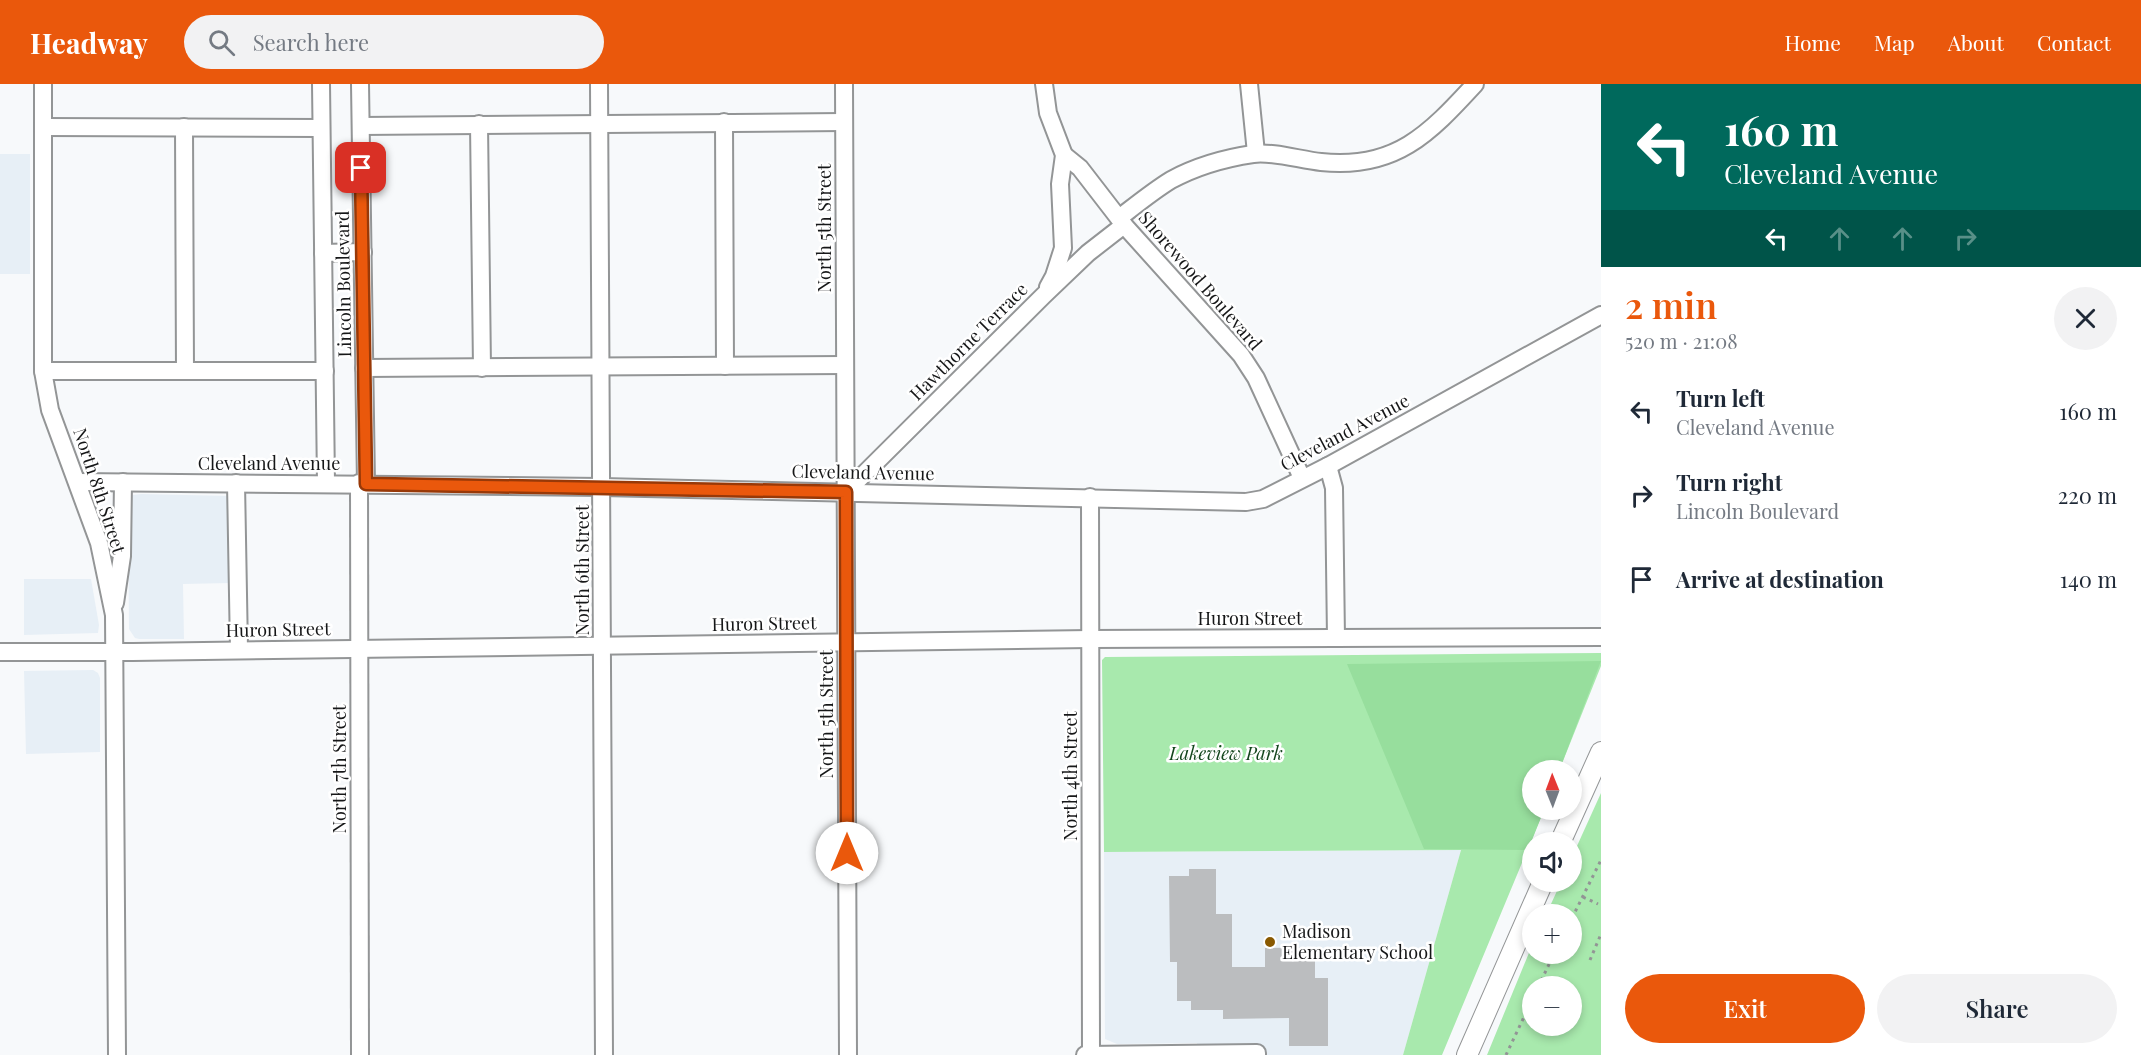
<!DOCTYPE html>
<html lang="en">
<head>
<meta charset="utf-8">
<style>
  body { margin:0; font-family:"Playfair Display",serif; background:#f2f2f3; color:#1f2937; height:100vh; display:flex; flex-direction:column; font-size:22px; white-space:nowrap }
  * { box-sizing:border-box; margin:0 }
  p { font-size:20px; color:#747a83 }
  .icon { flex:none; width:33px; height:33px; fill:none; stroke:currentColor; stroke-width:2; stroke-linecap:round; stroke-linejoin:round }
  .map { position:relative; flex:1; overflow:hidden }
  .side { display:flex; flex-direction:column; background:#fff; width:540px }
  .side>* { flex:none }
  .banner { background:#00695c; color:#fff; overflow:hidden }
  .needle { width:39px; rotate:359deg }
  .buttons { position:absolute; left:1522px; top:676px; display:grid; gap:12px }
  .buttons a { display:grid; place-items:center; width:60px; height:60px; border-radius:50%; background:#fff; box-shadow:0 3px 9px #0003; font-size:30px }
  .pin { position:absolute; display:grid; place-items:center; width:51px; height:51px; color:#fff; margin:-26px; border-radius:12px; box-shadow:0 3px 9px #0006 }
  .me { position:absolute; width:66px; margin:-33px; rotate:0deg; stroke-linejoin:round; filter:drop-shadow(0 0 4px #0008) }
  .turn { display:flex; align-items:center; gap:21px; height:126px; padding:0 24px; font-size:27px }
  .turn .icon { width:78px; height:78px; stroke-width:2.5 }
  .turn b { display:block; font-size:42px; line-height:51px }
  .lanes { display:flex; align-items:center; height:57px; padding:0 24px; background:#0003; justify-content:center; gap:30px; direction:ltr }
  .lanes .off { opacity:.35 }
  .round { display:grid; place-items:center; flex:none; width:63px; height:63px; border-radius:32px; background:#f2f2f3 }
  .summary { display:flex; align-items:center; justify-content:space-between; height:102px; padding:0 24px }
  h1 { font-size:36px; font-weight:600; line-height:45px; color:#ea580c }
  .button { display:flex; gap:12px; margin-top:auto; padding:12px 24px }
  .button a { flex:1; height:69px; border-radius:36px; background:#ea580c; color:#fff; font-size:24px; font-weight:600; line-height:69px; text-align:center }
  .button a+a { background:#f2f2f3; color:#1f2937 }
  ul { padding:0; list-style:none }
  li { display:flex; align-items:center; gap:18px; height:84px; padding:0 24px }
  li div { flex:1 }
  li b { display:block; font-size:22px }
  li em { font-style:normal }
  header { display:flex; align-items:center; gap:36px; box-sizing:border-box; height:84px; padding:0 30px; background:#ea580c; color:#fff }
  header strong { font-size:28px }
  nav { display:flex; gap:33px; margin-inline-start:auto; font-size:21px }
  .search { width:420px; height:54px; background:#f2f2f3; display:flex; align-items:center; gap:15px; box-sizing:border-box; padding:0 21px; border-radius:33px; color:#747a83; font-size:22px }
  main { display:flex; flex:1; min-height:0 }
  .map>svg:first-child { display:block }
  .built { fill:#e7eff6 }
  .green { fill:#a8e9ad; fill-rule:evenodd }
  .forest { fill:#97de9d }
  .building { fill:#bbbdbf }
  .lines { fill:none; stroke-linecap:round; stroke-linejoin:round }
  .minor-casing { stroke:#939596; stroke-width:20 }
  .major-casing { stroke:#939596; stroke-width:22 }
  .path { stroke:#929495; stroke-width:3; stroke-dasharray:3 4.5; stroke-linecap:butt }
  .minor { stroke:#fff; stroke-width:16 }
  .major { stroke:#fff; stroke-width:20 }
  .route-casing { stroke:#983908; stroke-width:15 }
  .route { stroke:#ea580c; stroke-width:10 }
  .poi-dot { fill:#895900; stroke:#fff; stroke-width:2 }
  .labels { text-anchor:middle; stroke-width:5; stroke-linejoin:round; paint-order:stroke }
  .street-label { font-size:18px; fill:#161718; stroke:#fff }
  .park-label { font-size:18px; font-style:italic; fill:#13451c; stroke:#fff }
  .poi-label { font-size:18px; fill:#161718; stroke:#fff; text-anchor:start }
</style>
</head>
<body>
<header>
<strong>Headway</strong>
<div class="search"><svg class="icon" aria-label="search" viewBox="0 0 24 24"><circle cx="10" cy="10" r="6"/><path d="M15 15l6 6"/></svg>Search here</div>
<nav><a>Home</a><a>Map</a><a>About</a><a>Contact</a></nav>
</header>
<main>
<div class="map">
<svg width="1601" height="971" viewBox="0 0 1601 971">
  <rect width="100%" height="100%" fill="#f7f9fb"/>
  <g class="built">
    <rect x="0" y="70" width="30" height="120"/>
    <polygon points="141,410 230,412 230,499 183,500 184,555 139,555 135,554 129,545 128,417 133,411"/>
    <polygon points="24,495 91,495 99,541 98,549 24,551"/>
    <polygon points="93,586 98,589 100,594 100,668 26,670 24,587"/>
    <polygon points="1461,766 1403,971 1197,971 1197,959 1117,960 1105,955 1104,768"/>
  </g>
  <g class="green">
    <polygon points="1601,569 1601,582 1559,687 1533,687 1533,726 1544,726 1442,971 1403,971 1461,766 1104,768 1102,576 1105,573"/>
    <path d="M 1601,709 L 1601,971 L 1487,971 L 1533,859 L 1533,870 L 1572,870 L 1572,831 L 1546,831 L 1561,798 L 1572,798 L 1572,773 ZM 1533,903 L 1572,903 L 1572,942 L 1533,942 Z"/>
  </g>
  <polygon class="forest" points="1601,577 1559,687 1533,687 1533,726 1544,726 1528,766 1424,765 1347,580"/>
  <polygon class="building" points="1189,785 1216,785 1216,830 1232,830 1232,883 1265,883 1265,864 1315,863 1315,894 1328,894 1328,962 1289,962 1289,934 1223,935 1223,926 1191,926 1191,917 1177,917 1177,878 1170,878 1169,792 1189,792"/>
  <g class="lines">
    <defs>
      <g id="minor">
        <polyline points="43,0 43,287 50,326 99,459 114,531 117,971"/>
        <polyline points="321,0 326,399"/>
        <polyline points="360,0 366,400"/>
        <polyline points="599,0 604,971"/>
        <polyline points="844,0 848,971"/>
        <polyline points="1044,0 1048,29 1064,71 1060,100 1063,164 1054,192 1048,203"/>
        <polyline points="1249,0 1256,69"/>
        <polyline points="724,38 725,282"/>
        <polyline points="479,40 482,284"/>
        <polyline points="361,42 844,38"/>
        <polyline points="43,43 321,44"/>
        <polyline points="184,43 185,287"/>
        <polyline points="1064,71 1080,84 1124,141 1241,271 1256,294 1302,394"/>
        <path d="M 1119,134 C 1136,121 1153,107 1171,96 C 1195,83 1226,74 1253,70 C 1272,67 1301,76 1321,78 C 1395,86 1429,50 1475,0"/>
        <polyline points="323,169 363,168"/>
        <polyline points="364,284 845,281"/>
        <polyline points="43,287 325,287"/>
        <polyline points="1328,382 1334,404 1336,554"/>
        <polyline points="78,398 602,403 1246,418 1263,415 1328,382 1601,231"/>
        <polyline points="236,399 239,566"/>
        <polyline points="359,399 360,971"/>
        <polyline points="846,408 1043,212 1088,169 1124,141"/>
        <polyline points="1090,413 1091,971"/>
        <polyline points="115,519 122,472 123,398"/>
        <polyline points="0,568 133,568 1090,555 1601,553"/>
        <polyline points="1085,971 1257,969 1257,971"/>
      </g>
      <g id="major">
        <polyline points="1560,759 1601,668"/>
        <polyline points="1467,971 1543,798"/>
      </g>
    </defs>
    <use href="#minor" class="minor-casing"/>
    <use href="#major" class="major-casing"/>
    <g class="path">
      <polyline points="1583,813 1598,820"/>
      <polyline points="1572,834 1601,776"/>
      <polyline points="1590,876 1601,850"/>
      <polyline points="1538,903 1554,870"/>
      <polyline points="1506,971 1533,914"/>
    </g>
    <use href="#minor" class="minor"/>
    <use href="#major" class="major"/>
  </g>
  <g class="lines">
    <defs>
      <polyline id="route" points="361,84 366,400 846,408 847,769"/>
    </defs>
    <use href="#route" class="route-casing"/>
    <use href="#route" class="route"/>
  </g>
  <circle class="poi-dot" cx="1270" cy="858" r="6"/>
  <g class="labels">
    <g class="street-label">
      <text transform="translate(825 144) rotate(-90)" y="6">North 5th Street</text>
      <text transform="translate(1200 197) rotate(49)" y="6">Shorewood Boulevard</text>
      <text transform="translate(344 200) rotate(-91)" y="6">Lincoln Boulevard</text>
      <text transform="translate(969 258) rotate(-45)" y="6">Hawthorne Terrace</text>
      <text transform="translate(1345 349) rotate(-28)" y="6">Cleveland Avenue</text>
      <text x="269" y="386">Cleveland Avenue</text>
      <text transform="translate(863 389) rotate(1)" y="6">Cleveland Avenue</text>
      <text transform="translate(99 407) rotate(72)" y="6">North 8th Street</text>
      <text transform="translate(583 486) rotate(-90)" y="6">North 6th Street</text>
      <text x="1250" y="541">Huron Street</text>
      <text transform="translate(764 540) rotate(-1)" y="6">Huron Street</text>
      <text transform="translate(278 546) rotate(-1)" y="6">Huron Street</text>
      <text transform="translate(827 630) rotate(-90)" y="6">North 5th Street</text>
      <text transform="translate(340 685) rotate(-90)" y="6">North 7th Street</text>
      <text transform="translate(1071 692) rotate(-90)" y="6">North 4th Street</text>
    </g>
    <g class="park-label">
      <text x="1226" y="676">Lakeview Park</text>
    </g>
    <g class="poi-label">
      <text x="1282" y="854">Madison<tspan x="1282" dy="21">Elementary School</tspan></text>
    </g>
  </g>
</svg>
<div class="buttons">
<a><svg class="needle" viewBox="-14 -14 28 28"><path d="M0-13l5 13h-10z" fill="#e53935"/><path d="M0 13l5-13h-10z" fill="#747a83"/></svg></a>
<a><svg class="icon" aria-label="sound" viewBox="0 0 24 24"><path d="M4 9h4l5-4v14l-5-4H4zM17 9q2 3 0 6"/></svg></a>
<a>+</a>
<a>−</a>
</div>
<div class="pin" style="left:361px;top:84px;background:#d93025"><svg class="icon" aria-label="arrive" viewBox="0 0 24 24"><path d="M6 21V4h12l-3 4 3 4H6"/></svg></div>
<svg class="me" style="left:847px;top:769px" viewBox="-20 -20 40 40"><circle r="19" fill="#fff"/><path d="M0-13L10 11 0 6-10 11z" fill="#ea580c"/></svg>
</div>
<section class="side">
<div class="banner">
<div class="turn"><svg class="icon" aria-label="left" viewBox="0 0 24 24"><path d="M17 20v-9H6M10 6l-5 5 5 5"/></svg><div><b>160 m</b>Cleveland Avenue</div></div>
<div class="lanes"><svg class="icon" aria-label="left" viewBox="0 0 24 24"><path d="M17 20v-9H6M10 6l-5 5 5 5"/></svg><svg class="icon off" aria-label="ahead" viewBox="0 0 24 24"><path d="M12 20V5M6 11l6-6 6 6"/></svg><svg class="icon off" aria-label="ahead" viewBox="0 0 24 24"><path d="M12 20V5M6 11l6-6 6 6"/></svg><svg class="icon off" aria-label="right" viewBox="0 0 24 24"><path d="M7 20v-9h11M14 6l5 5-5 5"/></svg></div>
</div>
<div class="summary"><div><h1>2 min</h1><p>520 m · 21:08</p></div><a class="round"><svg class="icon" aria-label="close" viewBox="0 0 24 24"><path d="M6 6l12 12M18 6L6 18"/></svg></a></div>
<ul>
<li><svg class="icon" aria-label="left" viewBox="0 0 24 24"><path d="M17 20v-9H6M10 6l-5 5 5 5"/></svg><div><b>Turn left</b><p>Cleveland Avenue</p></div><em>160 m</em></li>
<li><svg class="icon" aria-label="right" viewBox="0 0 24 24"><path d="M7 20v-9h11M14 6l5 5-5 5"/></svg><div><b>Turn right</b><p>Lincoln Boulevard</p></div><em>220 m</em></li>
<li><svg class="icon" aria-label="arrive" viewBox="0 0 24 24"><path d="M6 21V4h12l-3 4 3 4H6"/></svg><div><b>Arrive at destination</b></div><em>140 m</em></li>
</ul>
<div class="button"><a>Exit</a><a>Share</a></div>
</section>
</main>
</body>
</html>
